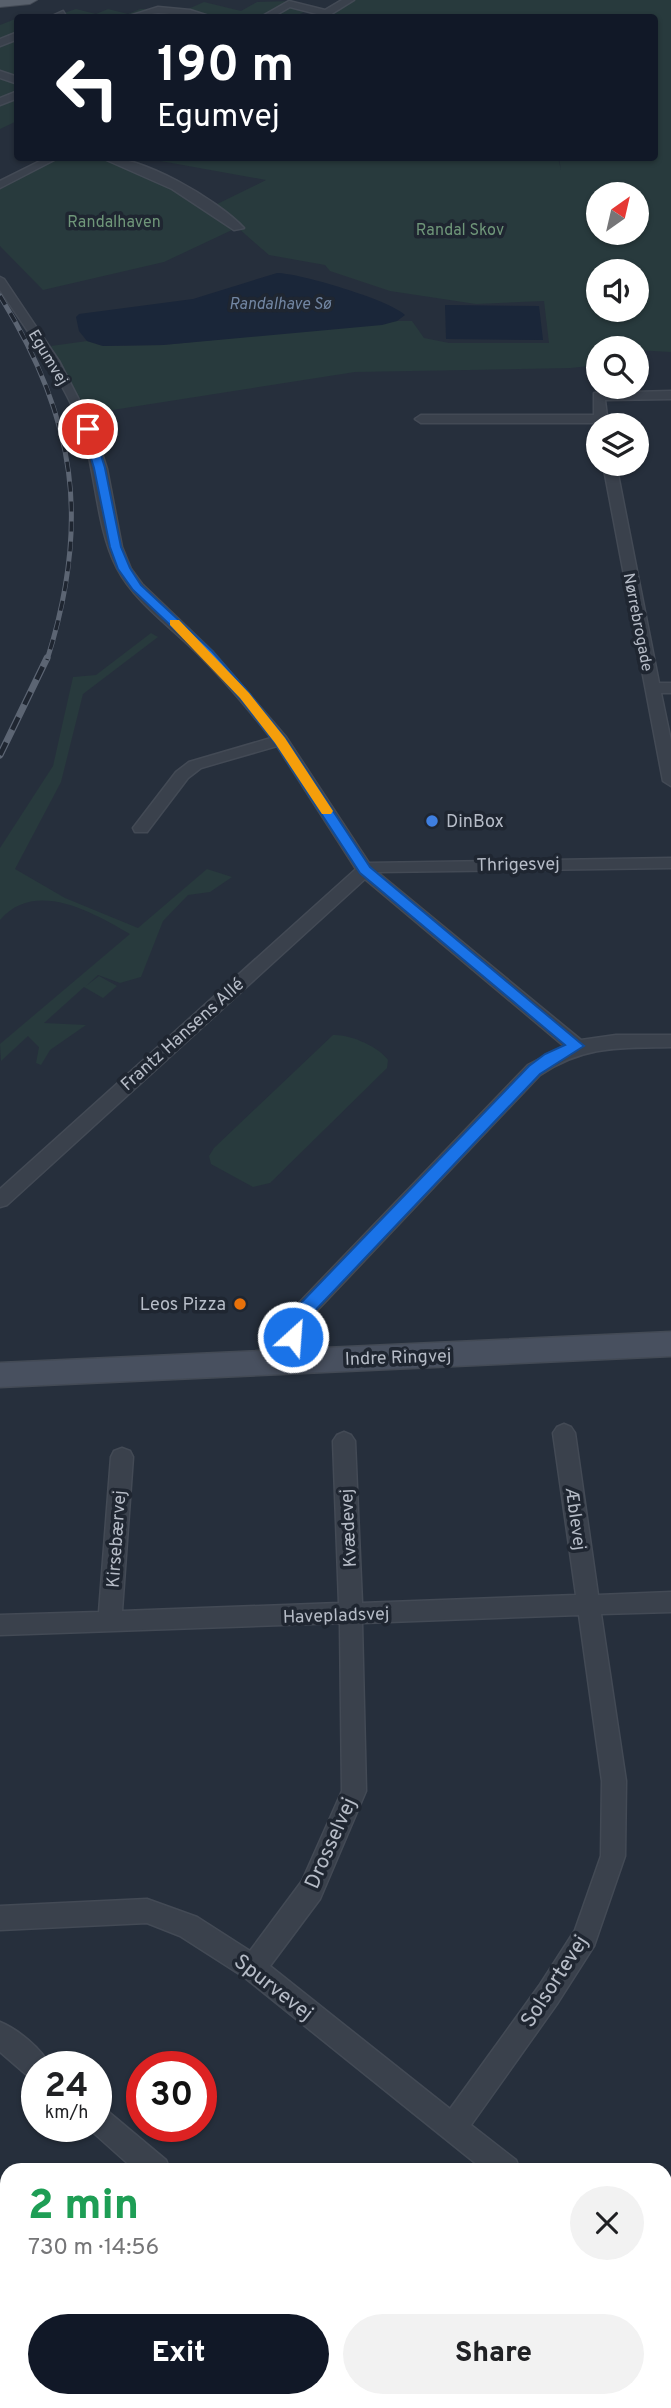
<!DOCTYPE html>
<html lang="en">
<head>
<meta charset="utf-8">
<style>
  body { margin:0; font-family:Overpass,sans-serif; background:#f2f2f2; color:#202124; height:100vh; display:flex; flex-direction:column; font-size:26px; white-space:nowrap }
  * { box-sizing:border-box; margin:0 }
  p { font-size:23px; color:#757577 }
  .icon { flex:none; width:38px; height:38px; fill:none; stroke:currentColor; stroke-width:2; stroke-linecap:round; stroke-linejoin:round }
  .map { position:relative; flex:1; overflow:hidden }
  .panel { position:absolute; left:0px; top:2163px; width:672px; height:245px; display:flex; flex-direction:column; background:#fff; border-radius:21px 21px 0 0; box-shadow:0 2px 5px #0004 }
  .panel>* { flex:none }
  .top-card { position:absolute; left:14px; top:14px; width:644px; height:147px; border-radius:7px; box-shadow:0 2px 5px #0004; background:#111827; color:#fff; overflow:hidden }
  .needle { width:46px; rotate:34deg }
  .tools { position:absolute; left:586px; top:182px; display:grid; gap:14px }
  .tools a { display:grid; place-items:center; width:63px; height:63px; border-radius:50%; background:#fff; box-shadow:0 2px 5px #0004; font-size:35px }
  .speed { position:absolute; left:21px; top:2051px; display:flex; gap:14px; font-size:35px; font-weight:700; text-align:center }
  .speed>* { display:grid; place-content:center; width:91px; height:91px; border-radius:50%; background:#fff; box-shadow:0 2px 5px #0004; line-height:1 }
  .speed small { font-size:18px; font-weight:400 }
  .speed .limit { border:10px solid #d22; background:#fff; color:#111 }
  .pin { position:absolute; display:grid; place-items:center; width:60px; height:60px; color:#fff; margin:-30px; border:4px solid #fff; border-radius:50%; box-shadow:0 2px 7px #0007 }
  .me { position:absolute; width:77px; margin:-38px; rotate:26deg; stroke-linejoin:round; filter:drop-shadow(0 0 5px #0008) }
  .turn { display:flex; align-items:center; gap:24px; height:147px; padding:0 28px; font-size:32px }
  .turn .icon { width:91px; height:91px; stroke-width:2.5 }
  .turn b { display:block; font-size:49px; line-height:60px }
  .round { display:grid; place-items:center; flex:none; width:74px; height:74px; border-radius:37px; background:#f2f2f2 }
  .overview { display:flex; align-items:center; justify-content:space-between; height:119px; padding:0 28px }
  h1 { font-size:42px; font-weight:800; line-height:52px; color:#1e9e55 }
  .cta { display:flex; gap:14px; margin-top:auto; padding:14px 28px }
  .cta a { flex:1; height:80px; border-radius:42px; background:#111827; color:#fff; font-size:28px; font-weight:800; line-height:80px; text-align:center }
  .cta a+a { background:#f2f2f2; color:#202124 }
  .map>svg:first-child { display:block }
  .green { fill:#283a3d; fill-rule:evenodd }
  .water { fill:#1a2639 }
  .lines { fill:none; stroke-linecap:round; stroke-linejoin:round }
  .street-casing { stroke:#434a55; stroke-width:3 }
  .secondary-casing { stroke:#434a55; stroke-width:3 }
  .primary-casing { stroke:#434a55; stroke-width:2 }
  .street { fill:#3a414c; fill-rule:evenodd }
  .secondary { fill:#48505f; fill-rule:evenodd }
  .primary { fill:#58606c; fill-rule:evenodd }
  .rail-far1-casing { stroke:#5c6573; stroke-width:5 }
  .rail-casing { stroke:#5c6573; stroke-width:7 }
  .rail-far1 { stroke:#1f2631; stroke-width:3.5; stroke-dasharray:10; stroke-linecap:butt }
  .rail { stroke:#1f2631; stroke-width:4.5; stroke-dasharray:14; stroke-linecap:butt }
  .route { fill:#1a73e8; stroke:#114b97; stroke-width:2 }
  .slow { fill:#f59e0b }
  .shop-dot { fill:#3f7fe0; stroke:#1f2631; stroke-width:2.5 }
  .food-dot { fill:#e8710a; stroke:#1f2631; stroke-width:2.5 }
  .labels { text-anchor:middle; stroke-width:7; stroke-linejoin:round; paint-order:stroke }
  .far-park-label { font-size:16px; fill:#6f9679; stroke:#1f2631 }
  .far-water-label { font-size:16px; font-style:italic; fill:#7286a3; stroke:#1f2631 }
  .far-street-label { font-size:16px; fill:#b6bcc7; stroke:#1f2631 }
  .poi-label { font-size:18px; fill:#b6bcc7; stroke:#1f2631; text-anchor:start }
  .street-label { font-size:18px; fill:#b6bcc7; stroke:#1f2631 }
  .near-street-label { font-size:21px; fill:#b6bcc7; stroke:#1f2631 }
</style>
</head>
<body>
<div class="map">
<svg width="671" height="2408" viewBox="0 0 671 2408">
  <rect width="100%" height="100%" fill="#262f3c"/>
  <g class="green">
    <path d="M 355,0 L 671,0 L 671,352 L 598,348 L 598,365 L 571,368 L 355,372 L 87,414 L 51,346 L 87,341 L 103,346 L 163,345 L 397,321 L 412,321 L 424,338 L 449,343 L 549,343 L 544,301 L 476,304 L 390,291 L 330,271 L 325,265 L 269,255 L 213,206 L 266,180 L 144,158 L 558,158 L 561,170 L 559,158 L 654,158 L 654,18 L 323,17 ZM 598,194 L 637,194 L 637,233 L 598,233 ZM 598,271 L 637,271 L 637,310 L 598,310 Z"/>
    <polygon points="291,1 313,7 293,18 49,18 76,9 96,14 108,9 128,14 140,9 188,9 204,2 241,11 257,2"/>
    <polygon points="18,18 17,121 0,129 0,25"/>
    <path d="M 58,158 C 73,158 88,156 103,158 C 135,162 207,208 232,230 L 164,262 L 43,290 L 0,246 L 0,189 Z"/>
    <path d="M 151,633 L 158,637 L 83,694 L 61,782 L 15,869 L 65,898 L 138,928 L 207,869 L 232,877 L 210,892 L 188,895 L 163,921 L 141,977 L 120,983 L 98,975 L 86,986 L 99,976 L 117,986 L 103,998 L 84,987 L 44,1023 L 86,1025 L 50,1050 L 41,1065 L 36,1063 L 39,1047 L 28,1036 L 1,1061 L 0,1044 L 130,934 C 92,912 35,879 0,920 L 0,848 L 53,766 L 73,677 L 96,675 Z"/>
    <path d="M 333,1035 C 350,1034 379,1047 388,1060 L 387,1068 L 270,1183 L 253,1187 L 211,1164 L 209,1156 L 214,1148 Z"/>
    <polygon points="0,2215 7,2221 7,2401 207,2401 211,2404 207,2408 0,2408"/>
  </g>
  <g class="water">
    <path d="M 277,273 C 299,273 390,300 405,315 L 397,321 L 382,325 L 163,345 L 103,346 L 87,341 L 79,331 L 76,317 L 79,314 L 193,299 Z"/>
    <polygon points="445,305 539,306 543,340 446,339"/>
  </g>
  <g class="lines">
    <defs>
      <g id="street">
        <polygon points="342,0 354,0 325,18 313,18 317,14 290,7 271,18 259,18 289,1 325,10"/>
        <polygon points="158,7 190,10 215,18 158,13 123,18"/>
        <polygon points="63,11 66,16 51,18 52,16"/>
        <polygon points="18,32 18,39 0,46 0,39"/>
        <polygon points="0,71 18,77 18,84 0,78"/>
        <polygon points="18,91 18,98 0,105 0,98"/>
        <polygon points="46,158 58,158 0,188 0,181"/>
        <path d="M 102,158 C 140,154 218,200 244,228 L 234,230 L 172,189 Z"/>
        <path d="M 0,277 L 4,279 L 59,361 L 94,429 L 107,469 L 122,547 L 131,569 L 142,584 L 212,651 L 286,737 L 369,863 L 671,858 L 671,868 L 377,872 L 581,1040 L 616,1035 L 671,1035 L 671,1047 C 621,1048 584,1045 540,1075 L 309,1319 C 298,1332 309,1352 301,1367 L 294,1369 L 287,1367 C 278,1349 283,1322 295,1307 L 528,1065 L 564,1046 L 365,879 L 7,1205 L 0,1207 L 0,1189 L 356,869 L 277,746 L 201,768 L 188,778 L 147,832 L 135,832 L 133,828 L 176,772 L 189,762 L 271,738 C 249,710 226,682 201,657 C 174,629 135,603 117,568 C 97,530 96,475 83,433 C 68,386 28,332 0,290 Z"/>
        <polygon points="671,391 671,399 605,400 608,425 598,425 598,428 595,423 421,423 415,419 421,415 594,415 594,393"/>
        <polygon points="603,464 616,464 659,683 671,683 671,693 661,693 671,741 671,786 663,781"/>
        <path d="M 564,1424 L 571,1427 L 575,1433 L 598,1595 L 671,1592 L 671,1612 L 601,1614 L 626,1781 L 625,1856 L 594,1946 L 557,2004 L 471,2125 L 516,2160 L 520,2170 L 484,2170 L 244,1977 L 180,1936 L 147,1923 L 0,1930 L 0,1906 L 147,1899 L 197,1917 L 250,1951 L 302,1881 L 342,1791 L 340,1623 L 0,1635 L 0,1615 L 99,1612 L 111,1457 L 114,1451 L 122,1448 L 130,1451 L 133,1457 L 122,1611 L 339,1603 L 333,1441 L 337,1435 L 344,1432 L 351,1435 L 355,1441 L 362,1603 L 576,1595 L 553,1433 L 557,1427 ZM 579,1615 L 602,1781 L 601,1856 L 575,1930 L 539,1986 L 450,2109 L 270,1966 L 320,1899 L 366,1791 L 362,1623 Z"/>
        <path d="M 0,2022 C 17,2029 43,2049 50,2067 L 37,2067 L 37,2080 L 28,2076 L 0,2052 Z"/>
        <polygon points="96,2105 105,2109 166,2160 170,2170 135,2170 87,2127 96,2126"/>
        <polygon points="665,2275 671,2277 671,2307 665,2305"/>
        <polygon points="671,2325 671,2362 665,2364 665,2327"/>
        <polygon points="665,2379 671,2381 671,2408 660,2408 654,2401 665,2401"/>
        <polygon points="408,2401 442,2401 445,2408 410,2408"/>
        <polygon points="622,2401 652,2401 650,2408 619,2408"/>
      </g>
      <polygon id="secondary" points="671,1332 671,1356 0,1387 0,1363"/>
      <polygon id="primary" points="0,0 37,0 30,4 0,7"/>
    </defs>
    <use href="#street" class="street-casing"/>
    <use href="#secondary" class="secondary-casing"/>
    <use href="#primary" class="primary-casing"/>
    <use href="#street" class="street"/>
    <use href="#secondary" class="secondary"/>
    <use href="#primary" class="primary"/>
    <defs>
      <path id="rail-far1" d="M 0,296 C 76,418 91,522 47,660"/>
      <polyline id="rail" points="0,755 47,658"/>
    </defs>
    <use href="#rail-far1" class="rail-far1-casing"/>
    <use href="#rail" class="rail-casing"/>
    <use href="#rail-far1" class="rail-far1"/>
    <use href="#rail" class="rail"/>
  </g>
  <polygon class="route" points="88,426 93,429 105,468 121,547 130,568 141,585 212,651 249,693 285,738 370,867 584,1046 540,1074 308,1318 302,1325 299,1342 293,1344 285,1337 286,1323 296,1308 529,1066 545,1054 565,1045 360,873 275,743 240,698 203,656 133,590 118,569 110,547 94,468 82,429"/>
  <polygon class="slow" points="170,620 179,620 249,693 285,738 333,811 331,814 322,814 275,743 240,698 170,625"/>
  <circle class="shop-dot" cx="432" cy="821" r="7"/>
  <circle class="food-dot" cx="240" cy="1304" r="7"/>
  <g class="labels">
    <g class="far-park-label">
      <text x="114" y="227">Randalhaven</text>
      <text x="460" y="235">Randal Skov</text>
    </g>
    <g class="far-water-label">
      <text x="280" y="309">Randalhave Sø</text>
    </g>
    <g class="far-street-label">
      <text transform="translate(49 357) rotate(59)" y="6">Egumvej</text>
      <text transform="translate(639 622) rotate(79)" y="6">Nørrebrogade</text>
    </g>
    <g class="poi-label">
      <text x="446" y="827">DinBox</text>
      <text x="226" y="1310" text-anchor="end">Leos Pizza</text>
    </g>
    <g class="street-label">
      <text transform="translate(518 864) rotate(-1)" y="6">Thrigesvej</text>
      <text transform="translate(182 1034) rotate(-42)" y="6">Frantz Hansens Allé</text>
      <text transform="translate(398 1357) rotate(-2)" y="6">Indre Ringvej</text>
      <text transform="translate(576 1519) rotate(82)" y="6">Æblevej</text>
      <text transform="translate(348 1528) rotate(-93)" y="6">Kvædevej</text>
      <text transform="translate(116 1539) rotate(-86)" y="6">Kirsebærvej</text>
      <text transform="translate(336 1615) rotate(-2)" y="6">Havepladsvej</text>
    </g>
    <g class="near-street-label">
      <text transform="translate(330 1843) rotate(-66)" y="7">Drosselvej</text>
      <text transform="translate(554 1981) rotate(-57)" y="7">Solsortevej</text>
      <text transform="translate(274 1987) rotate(38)" y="7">Spurvevej</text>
    </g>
  </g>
</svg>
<div class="tools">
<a><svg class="needle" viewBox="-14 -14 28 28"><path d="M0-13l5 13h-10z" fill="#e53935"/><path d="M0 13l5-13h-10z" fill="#757577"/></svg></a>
<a><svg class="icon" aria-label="sound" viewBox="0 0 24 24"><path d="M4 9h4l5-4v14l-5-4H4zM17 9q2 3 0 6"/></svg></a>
<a><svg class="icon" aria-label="search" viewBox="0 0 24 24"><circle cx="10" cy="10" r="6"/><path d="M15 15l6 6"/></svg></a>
<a><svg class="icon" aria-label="layers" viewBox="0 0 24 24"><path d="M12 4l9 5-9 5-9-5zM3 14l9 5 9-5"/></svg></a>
</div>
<div class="speed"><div>24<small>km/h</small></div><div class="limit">30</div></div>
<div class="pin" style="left:88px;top:429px;background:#d93025"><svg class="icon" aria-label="arrive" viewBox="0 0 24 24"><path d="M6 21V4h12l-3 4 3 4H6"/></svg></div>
<svg class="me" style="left:293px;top:1337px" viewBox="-20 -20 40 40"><circle r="17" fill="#1a73e8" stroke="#fff" stroke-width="3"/><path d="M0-11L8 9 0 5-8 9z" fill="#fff"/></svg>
<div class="top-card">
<div class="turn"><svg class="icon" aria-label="left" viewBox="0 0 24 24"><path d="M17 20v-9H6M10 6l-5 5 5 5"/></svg><div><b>190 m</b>Egumvej</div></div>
</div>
<section class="panel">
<div class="overview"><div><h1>2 min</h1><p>730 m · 14:56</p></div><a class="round"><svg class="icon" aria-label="close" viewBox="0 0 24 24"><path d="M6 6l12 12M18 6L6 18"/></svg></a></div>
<div class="cta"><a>Exit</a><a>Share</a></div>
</section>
</div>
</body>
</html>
